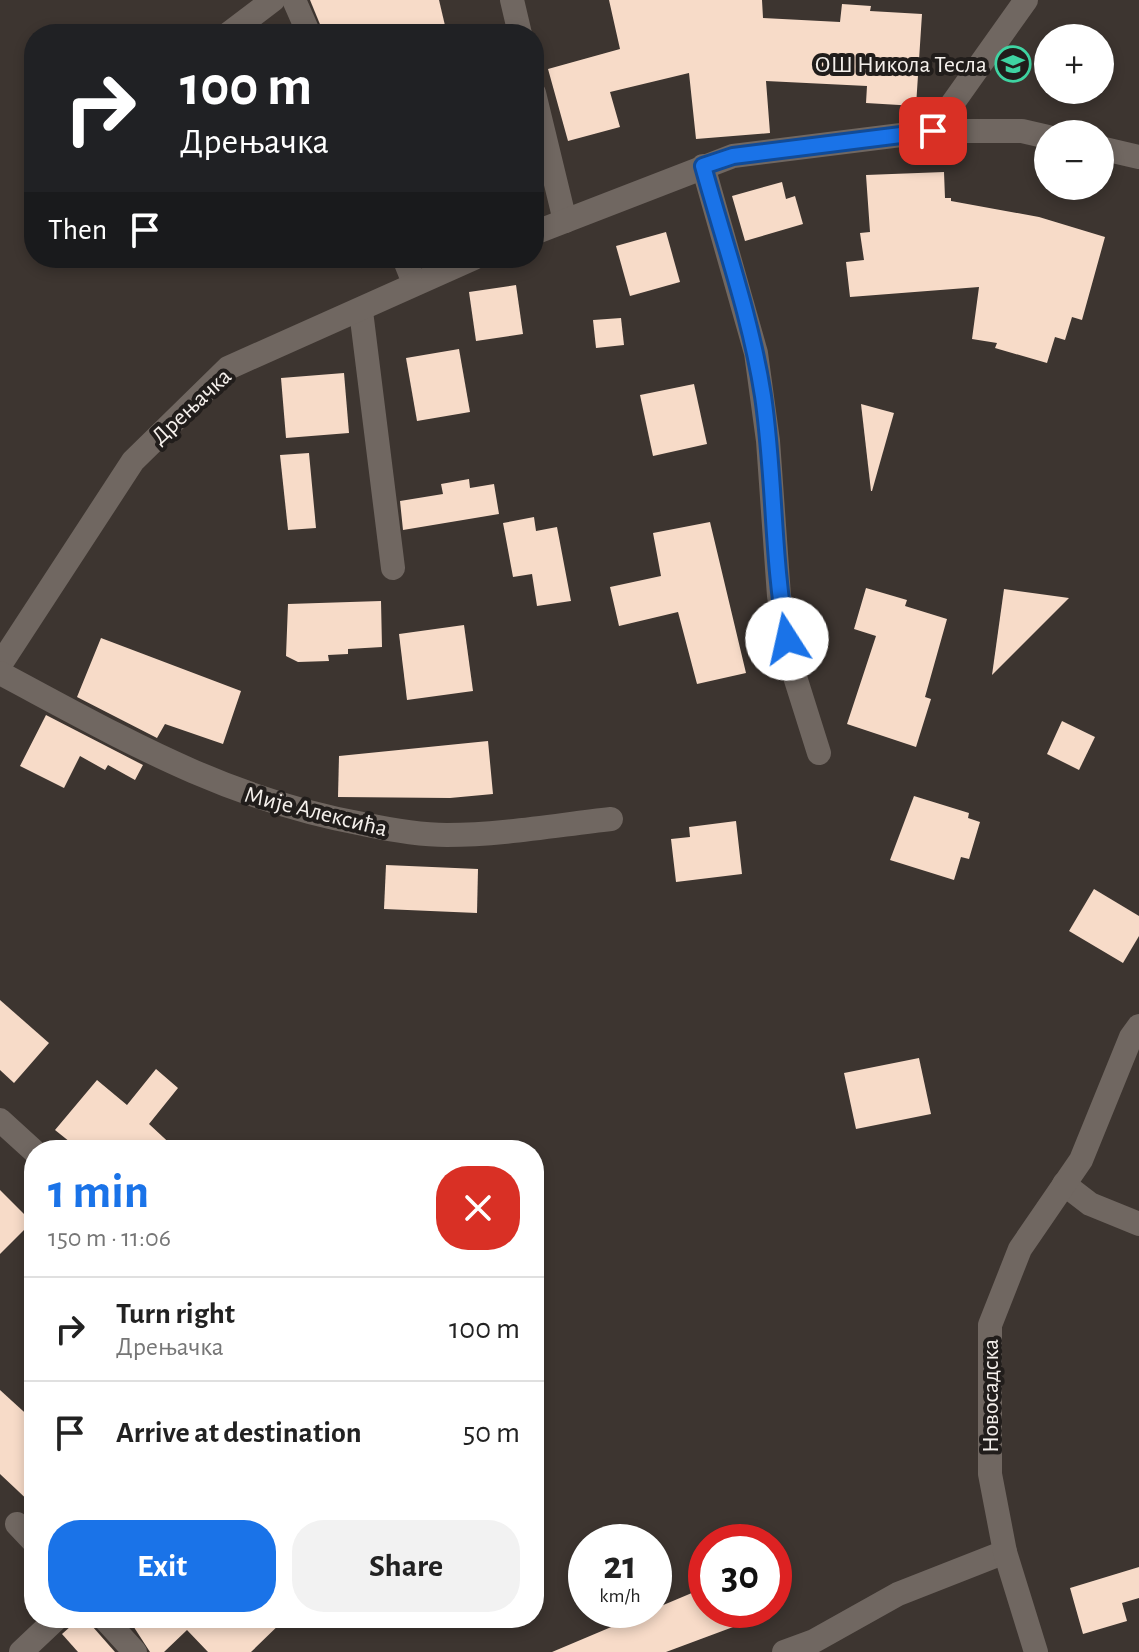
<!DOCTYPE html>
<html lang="en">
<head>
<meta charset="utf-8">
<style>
  body { margin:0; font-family:"Alegreya Sans",sans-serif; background:#f2f2f2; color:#222; height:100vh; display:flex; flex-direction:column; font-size:30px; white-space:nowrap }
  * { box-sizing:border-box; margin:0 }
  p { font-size:26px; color:#767676 }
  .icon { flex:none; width:44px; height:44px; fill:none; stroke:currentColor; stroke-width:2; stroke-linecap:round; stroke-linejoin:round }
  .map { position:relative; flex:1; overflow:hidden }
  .drawer { position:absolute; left:24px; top:1140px; width:520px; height:488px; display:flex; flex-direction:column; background:#fff; border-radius:32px; box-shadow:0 4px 12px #0003 }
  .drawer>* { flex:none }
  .top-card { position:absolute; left:24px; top:24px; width:520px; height:244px; border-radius:32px; box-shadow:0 4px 12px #0003; background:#202124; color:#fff; overflow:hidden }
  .buttons { position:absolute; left:1034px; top:24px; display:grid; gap:16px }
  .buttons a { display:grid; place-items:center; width:80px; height:80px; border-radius:50%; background:#fff; box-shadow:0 4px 12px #0003; font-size:40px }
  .speed { position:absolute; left:568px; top:1524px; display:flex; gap:16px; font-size:40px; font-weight:700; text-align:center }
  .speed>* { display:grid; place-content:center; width:104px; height:104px; border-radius:50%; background:#fff; box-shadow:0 4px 12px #0003; line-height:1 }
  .speed small { font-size:20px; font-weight:400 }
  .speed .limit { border:12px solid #d22; background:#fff; color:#111 }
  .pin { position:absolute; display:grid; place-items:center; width:68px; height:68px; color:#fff; margin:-34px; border-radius:16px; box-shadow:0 4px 12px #0006 }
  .me { position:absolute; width:88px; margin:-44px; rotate:350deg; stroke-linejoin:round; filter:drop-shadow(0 0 6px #0008) }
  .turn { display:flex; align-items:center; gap:28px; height:168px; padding:0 24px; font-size:36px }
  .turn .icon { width:104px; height:104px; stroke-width:2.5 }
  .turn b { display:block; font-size:56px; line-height:68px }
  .then { display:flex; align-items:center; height:76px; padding:0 24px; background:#0003; gap:16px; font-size:30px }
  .round { display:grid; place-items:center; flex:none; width:84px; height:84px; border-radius:32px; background:#f2f2f2 }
  .head { display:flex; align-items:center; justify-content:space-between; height:136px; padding:0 24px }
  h1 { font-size:48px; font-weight:600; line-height:60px; color:#1a73e8 }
  .action { display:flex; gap:16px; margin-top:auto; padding:16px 24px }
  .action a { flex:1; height:92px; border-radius:32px; background:#1a73e8; color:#fff; font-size:32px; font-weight:600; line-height:92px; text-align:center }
  .action a+a { background:#f2f2f2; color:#222 }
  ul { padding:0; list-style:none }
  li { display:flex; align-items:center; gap:24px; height:104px; padding:0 24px; border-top:2px solid #e0e0e0 }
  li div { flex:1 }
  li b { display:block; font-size:30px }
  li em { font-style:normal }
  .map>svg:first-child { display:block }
  .building { fill:#f7dbc8 }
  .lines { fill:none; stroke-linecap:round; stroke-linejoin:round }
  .street { stroke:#706761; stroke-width:24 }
  .route-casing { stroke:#114b97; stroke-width:20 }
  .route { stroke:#1a73e8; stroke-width:14 }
  .labels { text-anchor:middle; stroke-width:8; stroke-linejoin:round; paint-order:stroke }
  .poi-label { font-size:24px; fill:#f5f0ec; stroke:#211d1b; text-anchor:end }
  .street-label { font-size:24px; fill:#f5f0ec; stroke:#211d1b }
</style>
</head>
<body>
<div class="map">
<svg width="1139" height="1652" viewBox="0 0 1139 1652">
  <rect width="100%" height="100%" fill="#3d3530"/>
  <g class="building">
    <polygon points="310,0 439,0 447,34 324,34"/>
    <polygon points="609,0 762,0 763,18 840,22 842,4 871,6 870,11 922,14 916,106 866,103 867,86 766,81 770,133 696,139 689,73 610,92 620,127 568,141 548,69 620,49"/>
    <polygon points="944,172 945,198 951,198 951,201 1039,217 1105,237 1082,320 1072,317 1065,340 1055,337 1047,363 995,348 997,343 972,339 979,287 850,297 846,262 864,260 860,233 870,232 866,175"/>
    <polygon points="782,182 786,199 795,196 803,224 745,241 732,196"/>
    <polygon points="666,232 680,282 630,296 616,246"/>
    <polygon points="516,285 523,334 476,341 469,292"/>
    <polygon points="621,318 624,345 596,348 593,320"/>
    <polygon points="459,349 470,412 417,421 406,358"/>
    <polygon points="344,373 349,433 286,438 281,378"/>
    <polygon points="694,384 707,444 653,456 640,395"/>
    <polygon points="861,404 894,413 872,491 871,491"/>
    <polygon points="309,453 316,528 288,530 280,455"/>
    <polygon points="469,479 470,488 494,484 499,514 403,530 400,501 443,494 441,484"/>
    <polygon points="534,517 536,531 557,527 571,601 537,606 532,574 513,577 503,523"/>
    <polygon points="710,522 746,673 697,684 678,612 619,626 610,587 661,576 653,533"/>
    <polygon points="866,588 907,600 905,606 947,619 925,697 931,699 916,747 847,724 876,636 854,629"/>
    <polygon points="1004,589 1069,598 992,675"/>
    <polygon points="381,601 382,647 348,649 348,654 328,655 329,661 298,662 286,656 288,604"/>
    <polygon points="464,625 473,691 407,700 399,634"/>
    <polygon points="101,638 241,691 223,744 165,724 157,738 77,697"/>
    <polygon points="46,715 143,765 135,780 108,765 105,770 80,756 64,788 20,766"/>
    <polygon points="1062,721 1095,737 1079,770 1047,754"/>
    <polygon points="488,741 493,794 450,798 338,797 339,756"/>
    <polygon points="914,796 969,813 968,818 980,822 969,859 961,857 954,880 890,860"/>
    <polygon points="736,821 742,874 676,882 671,839 690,837 689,827"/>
    <polygon points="386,865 478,869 477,913 384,909"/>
    <polygon points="1094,889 1139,916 1139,936 1123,963 1069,931"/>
    <polygon points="0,1000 49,1043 14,1083 0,1070"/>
    <polygon points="919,1058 931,1114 856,1129 844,1073"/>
    <polygon points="156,1069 178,1088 149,1124 177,1150 80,1150 55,1130 97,1080 127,1105"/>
    <polygon points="0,1190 32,1222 0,1254"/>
    <polygon points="0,1390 34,1421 34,1506 0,1474"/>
    <polygon points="1139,1567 1139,1598 1122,1603 1127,1621 1083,1634 1070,1588"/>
    <polygon points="706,1587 706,1610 771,1613 666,1652 552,1652"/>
    <polygon points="80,1618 85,1618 115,1652 78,1652 62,1634"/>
    <polygon points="128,1618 286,1618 251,1652 208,1652 187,1630 164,1652 150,1652"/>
  </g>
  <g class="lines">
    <g class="street">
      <polyline points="294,0 309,34"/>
      <polyline points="512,0 520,34"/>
      <polyline points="228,34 273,0"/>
      <polyline points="534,93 565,221"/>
      <polyline points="933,131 1026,0"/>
      <polyline points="1100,148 1139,157"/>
      <polyline points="703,166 756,353 768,441 779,596 796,680 819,753"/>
      <polyline points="534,233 733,156 933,131 1022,131 1048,137"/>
      <polyline points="404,258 414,283"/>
      <polyline points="361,311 393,568"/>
      <polyline points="0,665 133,461 228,368 474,258"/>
      <path d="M 0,673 C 122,738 225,799 363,824 C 391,830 419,835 447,835 C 502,835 557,825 611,819"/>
      <polyline points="0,1120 34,1151"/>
      <polyline points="1064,1184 1090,1204 1139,1224"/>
      <polyline points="17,1524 34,1542"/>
      <polyline points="104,1618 135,1652"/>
      <polyline points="21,1652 57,1618"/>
      <polyline points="784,1652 814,1641 898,1594 1005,1552"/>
      <polyline points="1036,1652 1005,1552 990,1474 990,1325 1020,1249 1081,1160 1131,1037 1139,1026"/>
    </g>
  </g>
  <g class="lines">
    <defs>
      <path id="route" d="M 787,639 C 772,559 775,477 763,396 C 751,318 724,242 703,166 L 733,156 L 933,131"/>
    </defs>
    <use href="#route" class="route-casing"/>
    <use href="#route" class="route"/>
  </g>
  <defs>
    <symbol id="school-ring" viewBox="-11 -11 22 22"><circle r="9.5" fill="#211d1b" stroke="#3fd4a2" stroke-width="1.5"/><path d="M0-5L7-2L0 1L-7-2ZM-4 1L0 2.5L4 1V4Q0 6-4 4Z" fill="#3fd4a2"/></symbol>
  </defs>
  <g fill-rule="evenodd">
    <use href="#school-ring" x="993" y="44" width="40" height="40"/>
  </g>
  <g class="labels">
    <g class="poi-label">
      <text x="987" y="72">ОШ Никола Тесла</text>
    </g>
    <g class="street-label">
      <text transform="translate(191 406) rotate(-43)" y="8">Дрењачка</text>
      <text transform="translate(316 811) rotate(14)" y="8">Мије Алексића</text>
      <text transform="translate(990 1396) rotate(-90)" y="8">Новосадска</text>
    </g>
  </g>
</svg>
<div class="buttons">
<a>+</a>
<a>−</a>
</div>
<div class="speed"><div>21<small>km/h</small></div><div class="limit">30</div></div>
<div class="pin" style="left:933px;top:131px;background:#d93025"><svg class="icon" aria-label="arrive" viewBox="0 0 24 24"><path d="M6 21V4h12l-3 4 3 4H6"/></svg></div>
<svg class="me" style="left:787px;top:639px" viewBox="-20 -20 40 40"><circle r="19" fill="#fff"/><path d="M0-13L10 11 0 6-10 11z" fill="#1a73e8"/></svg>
<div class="top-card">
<div class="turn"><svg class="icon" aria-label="right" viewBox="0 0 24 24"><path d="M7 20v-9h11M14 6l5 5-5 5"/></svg><div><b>100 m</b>Дрењачка</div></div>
<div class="then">Then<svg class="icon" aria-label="arrive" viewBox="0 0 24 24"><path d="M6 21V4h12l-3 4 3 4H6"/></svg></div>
</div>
<section class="drawer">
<div class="head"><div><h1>1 min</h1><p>150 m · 11:06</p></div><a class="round" style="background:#d93025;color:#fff"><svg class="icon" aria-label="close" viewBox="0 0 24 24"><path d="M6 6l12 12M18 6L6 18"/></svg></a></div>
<ul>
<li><svg class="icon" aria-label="right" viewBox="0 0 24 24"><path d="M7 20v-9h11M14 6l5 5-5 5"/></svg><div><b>Turn right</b><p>Дрењачка</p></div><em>100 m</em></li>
<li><svg class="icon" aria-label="arrive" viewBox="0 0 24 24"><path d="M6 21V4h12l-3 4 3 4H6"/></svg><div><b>Arrive at destination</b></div><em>50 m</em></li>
</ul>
<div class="action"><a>Exit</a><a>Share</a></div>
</section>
</div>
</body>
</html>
